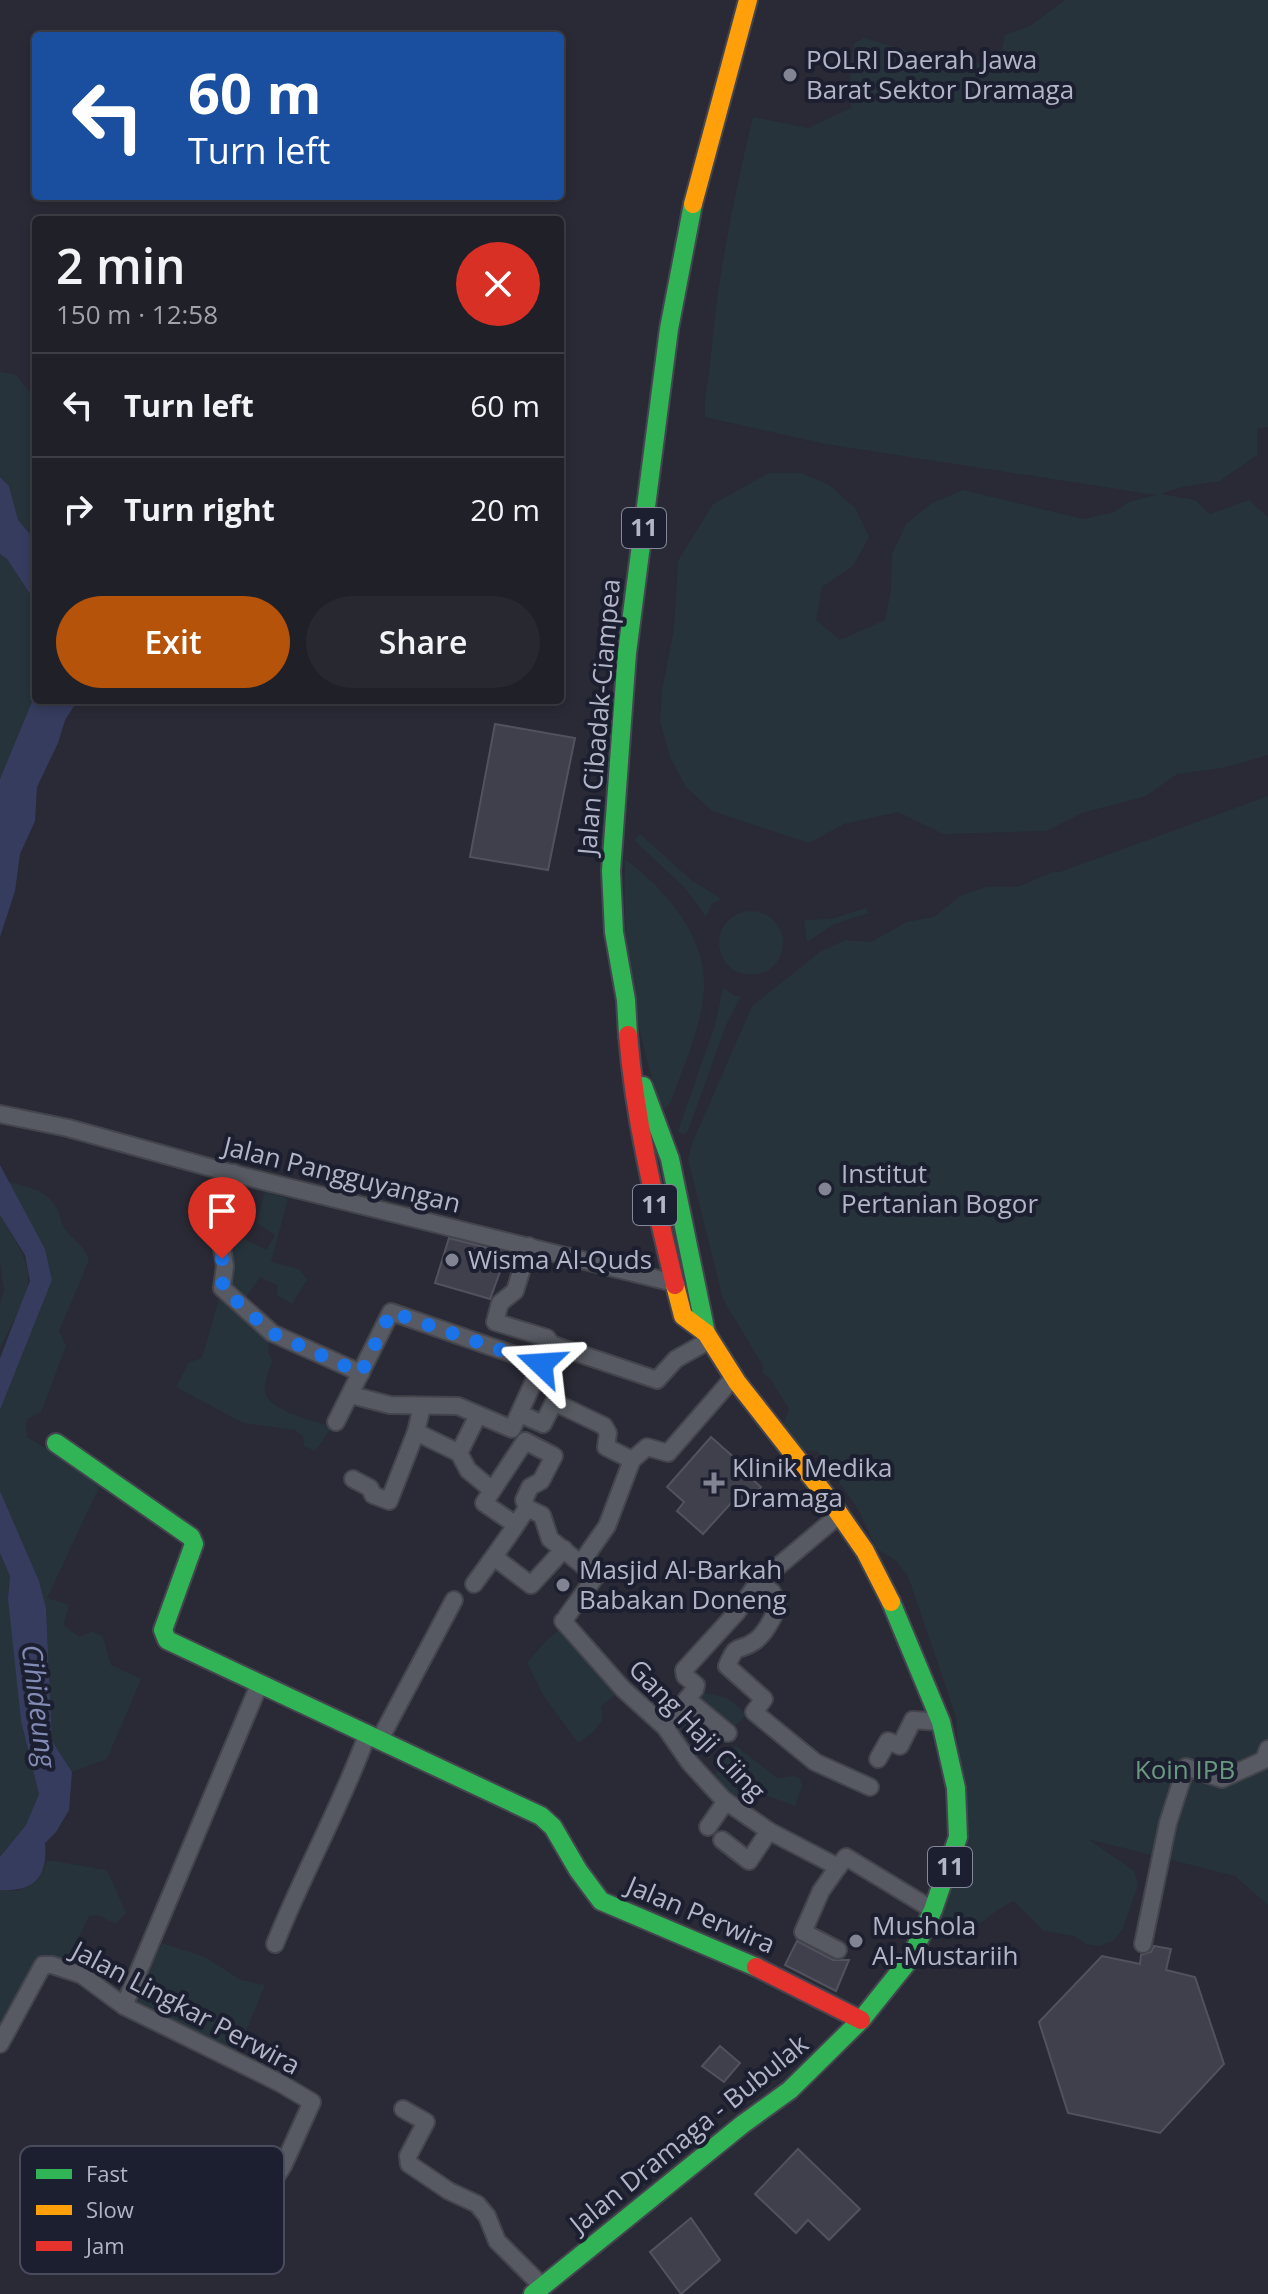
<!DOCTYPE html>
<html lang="en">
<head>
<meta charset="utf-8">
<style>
  body { margin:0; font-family:"Open Sans",sans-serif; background:#272830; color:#f1f3f6; height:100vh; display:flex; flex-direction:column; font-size:30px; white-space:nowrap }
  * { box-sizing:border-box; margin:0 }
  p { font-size:26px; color:#a1a3a8 }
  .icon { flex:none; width:44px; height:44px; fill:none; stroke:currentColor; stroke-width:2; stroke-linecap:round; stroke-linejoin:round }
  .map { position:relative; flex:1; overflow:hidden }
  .drawer { position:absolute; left:32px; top:216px; width:532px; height:488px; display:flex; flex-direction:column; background:#1f2028; border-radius:8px; box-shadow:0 4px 12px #0003,0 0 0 2px #3c3e45 }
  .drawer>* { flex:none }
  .hud { position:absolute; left:32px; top:32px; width:532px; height:168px; border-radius:8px; box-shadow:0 4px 12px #0003,0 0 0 2px #3c3e45; background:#1a4fa0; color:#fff; overflow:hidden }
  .pin { position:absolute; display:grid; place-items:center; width:68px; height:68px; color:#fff; margin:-82px -34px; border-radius:50% 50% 50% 0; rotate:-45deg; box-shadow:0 0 8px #0007 }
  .pin .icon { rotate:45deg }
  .me { position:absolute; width:88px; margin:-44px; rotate:290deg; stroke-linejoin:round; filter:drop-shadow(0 0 6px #0008) }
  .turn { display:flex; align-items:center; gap:28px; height:168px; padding:0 24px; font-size:36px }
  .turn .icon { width:104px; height:104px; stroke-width:2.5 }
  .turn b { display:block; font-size:56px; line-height:68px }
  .round { display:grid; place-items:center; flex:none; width:84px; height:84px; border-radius:42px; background:#272830 }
  .headline { display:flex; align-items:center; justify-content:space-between; height:136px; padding:0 24px }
  h1 { font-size:48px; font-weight:600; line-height:60px }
  .button { display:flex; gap:16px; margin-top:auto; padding:16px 24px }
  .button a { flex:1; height:92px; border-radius:48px; background:#b45309; color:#fff; font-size:32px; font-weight:600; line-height:92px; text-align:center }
  .button a+a { background:#272830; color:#f1f3f6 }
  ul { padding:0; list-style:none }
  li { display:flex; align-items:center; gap:24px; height:104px; padding:0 24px; border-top:2px solid #3c3e45 }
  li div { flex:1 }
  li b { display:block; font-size:30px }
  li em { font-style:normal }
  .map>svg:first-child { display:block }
  .green { fill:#26333b }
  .water { fill:#363c5e }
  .building { fill:#3f404b; stroke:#51525d; stroke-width:2 }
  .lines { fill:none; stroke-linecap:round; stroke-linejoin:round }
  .street-casing { stroke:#44454c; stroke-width:20 }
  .fast-casing { stroke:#44454f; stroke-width:22 }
  .slow-casing { stroke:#44454f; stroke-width:22 }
  .jam-casing { stroke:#44454f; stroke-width:22 }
  .street { stroke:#585a63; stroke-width:16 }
  .fast { stroke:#30b455; stroke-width:18 }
  .slow { stroke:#ff9f0a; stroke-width:18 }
  .jam { stroke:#e5322d; stroke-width:18 }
  .route { stroke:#1a73e8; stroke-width:14; stroke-dasharray:0 25.2 }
  .poi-dot { fill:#828494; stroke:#1c1f30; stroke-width:3 }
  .labels { text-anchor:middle; stroke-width:8; stroke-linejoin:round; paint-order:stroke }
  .shield { fill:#1c1f30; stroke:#85889a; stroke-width:2 }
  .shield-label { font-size:24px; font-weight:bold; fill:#b2b5c7 }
  .poi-label { font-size:26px; fill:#b2b5c7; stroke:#1c1f30; text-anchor:start }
  .street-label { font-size:26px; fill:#b2b5c7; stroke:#1c1f30 }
  .park-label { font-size:26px; fill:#6a987f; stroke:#1c1f30 }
  .water-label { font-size:28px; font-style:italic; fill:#828bb3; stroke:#1c1f30 }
  .key { fill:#1c1f30; stroke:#494c5d; stroke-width:2 }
  .key-label { font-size:22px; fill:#b2b5c7 }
</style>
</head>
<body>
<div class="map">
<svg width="1268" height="2294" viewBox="0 0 1268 2294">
  <rect width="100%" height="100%" fill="#292a35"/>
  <g class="green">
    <path d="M 1065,0 L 1268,0 L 1268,427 L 1257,429 L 1257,455 L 1220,481 L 1181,487 L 1161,494 L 1195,500 L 1210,514 L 1249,500 L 1268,517 L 1268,755 L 1223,768 L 1177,774 L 1146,796 L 1082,813 L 1046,831 L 943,834 L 898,812 L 844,824 L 809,843 L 712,811 L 686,787 L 670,757 L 660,721 L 662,690 L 674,629 L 678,561 L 713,504 L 769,473 L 801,473 L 829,485 L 855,508 L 869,537 L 853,566 L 822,587 L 816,620 L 840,640 L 885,620 L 891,589 L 892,554 L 906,524 L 932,503 L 963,490 L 1083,519 L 1114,512 L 1129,502 L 1156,495 L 826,444 L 705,417 C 704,394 709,378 711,355 C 718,274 734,196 753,117 L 808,128 L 851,108 L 850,69 L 854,43 L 864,38 L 950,63 L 999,63 L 1005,35 L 1030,26 Z"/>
    <polygon points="0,372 16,375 36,400 36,541 18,520 9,486 0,477"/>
    <polygon points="0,554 7,559 36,603 36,692 0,779"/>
    <path d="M 1268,796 L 1268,1905 L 1235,1876 L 1088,1839 L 1134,1871 L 1138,1885 L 1123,1928 L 1114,1940 L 1100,1946 L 1086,1944 L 1074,1936 L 1044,1931 L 1014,1901 C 990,1911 976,1932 951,1939 L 939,1931 L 936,1918 L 963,1831 L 956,1717 L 908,1576 L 896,1561 L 876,1548 L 857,1507 L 817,1451 L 797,1450 L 782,1428 L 789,1409 L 771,1380 L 762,1372 L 763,1366 L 723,1299 L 688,1159 L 691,1146 L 752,1006 L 820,952 L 845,940 L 871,942 L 907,922 L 934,917 L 960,896 L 986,887 L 1018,887 L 1052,872 L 1060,872 Z"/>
    <polygon points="640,834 691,880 722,899 712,904 706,917 685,888 634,840"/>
    <path d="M 625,859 C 664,888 706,935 704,987 C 702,1026 684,1065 671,1101 L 665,1109 L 659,1101 C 633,1020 622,944 625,859 Z"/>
    <polygon points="866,908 868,913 832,925 807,942 804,920 831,919"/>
    <circle cx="751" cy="943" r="32"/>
    <polygon points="723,988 735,996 741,996 726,1025 688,1131 683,1135 678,1131 715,1025"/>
    <path d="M 8,1182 C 27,1186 50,1191 58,1211 C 61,1217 61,1224 65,1229 C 74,1241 83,1244 89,1260 L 59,1331 L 66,1346 L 41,1412 L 29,1418 L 26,1423 L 27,1437 L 101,1483 L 47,1598 L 69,1605 L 63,1625 L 80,1637 L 92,1631 L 103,1637 L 111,1665 L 141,1679 L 107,1759 L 72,1772 L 52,1741 L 46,1608 L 39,1581 L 0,1491 L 0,1410 L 52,1280 L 45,1249 Z"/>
    <polygon points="265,1191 288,1199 271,1262 299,1269 307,1280 292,1304 276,1295 278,1286 260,1277 244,1300 225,1289 225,1229 266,1250 275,1235 256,1223"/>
    <path d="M 0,1215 C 41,1281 34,1280 0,1348 L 0,1305 L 4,1290 L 0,1263 Z"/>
    <path d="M 221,1292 L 270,1337 L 268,1352 L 272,1360 C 270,1369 263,1383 265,1392 C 268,1411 315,1421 332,1427 L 315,1451 L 304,1446 L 303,1436 L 295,1430 L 243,1423 L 176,1387 L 189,1362 L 202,1358 Z"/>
    <polygon points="0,1553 10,1576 8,1590 21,1721 39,1794 26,1825 0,1857"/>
    <polygon points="566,1624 623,1689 601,1706 603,1719 593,1732 578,1743 542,1693 527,1663 547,1640"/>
    <polygon points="702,1692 727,1698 747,1714 728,1733 704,1714 679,1742 668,1724"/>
    <polygon points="735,1745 777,1778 794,1776 800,1779 802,1786 795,1806 759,1793 746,1813 709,1782"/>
    <polygon points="47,1860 107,1870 126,1913 115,1924 98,1915 89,1916 67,1961 46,1961 0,2034 0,1890 18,1891 43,1870"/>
    <polygon points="162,1943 205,1957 241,1980 265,1985 237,2053 133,2005"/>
  </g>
  <g class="water">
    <polygon points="0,477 9,486 18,520 36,541 36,603 7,559 0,554"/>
    <polygon points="36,692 36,700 78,700 65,720 58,743 37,787 35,821 20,854 15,891 0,937 0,779"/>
    <polygon points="0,1165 45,1249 52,1280 0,1410 0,1358 30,1281 25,1255 0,1215"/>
    <path d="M 0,1491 L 39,1581 L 46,1608 L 52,1741 L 72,1772 L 69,1810 L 56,1832 L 45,1843 C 48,1877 34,1892 0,1890 L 0,1857 L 26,1825 L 39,1794 L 21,1721 L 8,1598 L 10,1576 L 0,1553 Z"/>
  </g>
  <g class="building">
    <polygon points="495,724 575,738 548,870 470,857"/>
    <polygon points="449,1238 507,1253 490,1299 435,1283"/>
    <polygon points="711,1437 755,1476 752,1479 761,1487 741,1509 733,1501 703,1534 677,1511 684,1502 667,1487"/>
    <polygon points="797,1941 833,1960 849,1960 836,1991 785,1965"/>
    <polygon points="1154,1946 1171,1949 1166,1970 1195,1977 1224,2064 1160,2133 1068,2113 1039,2022 1102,1956 1140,1964 1141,1955 1151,1952"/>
    <polygon points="720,2046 740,2063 724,2082 702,2066"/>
    <polygon points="798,2149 860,2209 829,2240 808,2220 796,2233 755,2194"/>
    <polygon points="691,2218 720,2260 681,2294 650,2252"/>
  </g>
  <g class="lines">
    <defs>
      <g id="street">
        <polyline points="0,1114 68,1128 223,1171 674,1283"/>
        <polyline points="234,1173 220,1236 225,1266 222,1288 272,1333 361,1373"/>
        <polyline points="529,1246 515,1291 500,1303 495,1322 547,1338 551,1344"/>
        <polyline points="351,1395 390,1405 458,1406 512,1429 551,1344 657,1380 676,1359 710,1340"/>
        <polyline points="422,1406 416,1432 459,1453 468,1470 492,1490"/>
        <polyline points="520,1414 543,1424 554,1402 604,1426 608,1433 606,1447 632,1460"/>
        <polyline points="336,1422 391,1312 541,1364"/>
        <polyline points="459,1453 478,1415"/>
        <polyline points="353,1479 370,1488 373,1495 389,1501 416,1432"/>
        <polyline points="527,1508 542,1515 550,1539 596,1576 567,1616"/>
        <polyline points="494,1557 531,1585 564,1549"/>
        <polyline points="581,1563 607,1526 632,1460 647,1447 668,1453 734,1377"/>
        <path d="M 760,1582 L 772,1592 L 778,1606 C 773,1618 765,1634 755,1641 C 737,1654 738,1640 727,1666 L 764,1699 L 754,1712 L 815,1762 L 870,1787"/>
        <path d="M 474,1584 C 492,1559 511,1534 527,1508 L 524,1500 L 530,1487 L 541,1481 L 554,1456 L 525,1441 L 484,1503 L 516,1525"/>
        <polyline points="563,1621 623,1689 665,1727 690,1763 724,1800 769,1831 838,1867 846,1857 933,1910"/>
        <polyline points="687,1699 728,1733"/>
        <polyline points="665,1727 695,1689 696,1685 685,1676 684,1670 737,1612 756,1585 839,1515"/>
        <polyline points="379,1741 454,1600"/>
        <polyline points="878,1759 888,1741 900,1746 913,1720 941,1722"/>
        <polyline points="708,1827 726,1801"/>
        <polyline points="722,1840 749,1861 769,1831"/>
        <path d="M 275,1944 C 303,1873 341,1807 367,1735"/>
        <polyline points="1143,1944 1168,1823 1186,1767 1222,1779 1264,1760 1268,1749"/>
        <polyline points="838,1950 803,1932 821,1891 838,1867"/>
        <polyline points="124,2006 259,1685"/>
        <polyline points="0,2044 43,1965 52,1965 82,1975 124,2006 280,2083 312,2102 283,2166 269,2188 238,2181 207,2201 199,2211"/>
        <polyline points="403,2109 426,2122 408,2156 409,2164 449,2191 477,2204 487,2216 497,2241 542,2286"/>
      </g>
      <g id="fast">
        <polyline points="628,1035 626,1000 614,932 611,871 627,653 669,329 693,204"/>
        <polyline points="643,1086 670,1159 706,1333"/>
        <polyline points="56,1443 191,1537 194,1544 163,1630 167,1640 541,1816 553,1827 578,1870 601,1901 756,1967"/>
        <polyline points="533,2294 743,2124 790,2090 861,2020 910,1959 933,1910 958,1837 956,1788 941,1722 891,1602"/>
      </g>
      <g id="slow">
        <polyline points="693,204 748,0"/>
        <polyline points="675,1285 683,1316 706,1333 737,1382 831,1502 865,1551 891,1602"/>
      </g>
      <g id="jam">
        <path d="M 628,1035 C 635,1121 655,1202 675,1285"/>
        <polyline points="756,1967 861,2020"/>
      </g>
    </defs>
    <use href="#street" class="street-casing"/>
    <use href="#fast" class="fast-casing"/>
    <use href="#slow" class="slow-casing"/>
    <use href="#jam" class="jam-casing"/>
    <use href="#street" class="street"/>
    <use href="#fast" class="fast"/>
    <use href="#slow" class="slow"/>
    <use href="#jam" class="jam"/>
  </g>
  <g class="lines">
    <polyline class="route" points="222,1259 225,1266 222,1288 272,1333 361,1373 391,1312 541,1364"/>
  </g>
  <g class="poi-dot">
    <circle cx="790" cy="75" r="8"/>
    <circle cx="825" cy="1189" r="8"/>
    <circle cx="452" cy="1260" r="8"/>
    <path d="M710 1471h8v8h8v8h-8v8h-8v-8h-8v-8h8z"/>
    <circle cx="563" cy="1585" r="8"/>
    <circle cx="856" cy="1941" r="8"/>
  </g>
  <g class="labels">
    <g class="shield">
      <rect x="622" y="508" width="44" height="40" rx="6"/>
      <rect x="633" y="1185" width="44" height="40" rx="6"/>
      <rect x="928" y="1847" width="44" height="40" rx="6"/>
    </g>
    <g class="shield-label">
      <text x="644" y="536">11</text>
      <text x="655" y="1213">11</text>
      <text x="950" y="1875">11</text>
    </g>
    <g class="poi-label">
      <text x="806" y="69">POLRI Daerah Jawa<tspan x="806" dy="30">Barat Sektor Dramaga</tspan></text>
      <text x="841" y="1183">Institut<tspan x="841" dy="30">Pertanian Bogor</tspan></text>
      <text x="468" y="1269">Wisma Al-Quds</text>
      <text x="732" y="1477">Klinik Medika<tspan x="732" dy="30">Dramaga</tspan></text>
      <text x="579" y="1579">Masjid Al-Barkah<tspan x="579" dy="30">Babakan Doneng</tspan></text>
      <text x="872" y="1935">Mushola<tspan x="872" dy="30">Al-Mustariih</tspan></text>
    </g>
    <g class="street-label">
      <text transform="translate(599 717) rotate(-85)" y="9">Jalan Cibadak-Ciampea</text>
      <text transform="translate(342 1175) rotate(14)" y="9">Jalan Pangguyangan</text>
      <text transform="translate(697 1730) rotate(46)" y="9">Gang Haji Ciing</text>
      <text transform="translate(701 1915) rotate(23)" y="9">Jalan Perwira</text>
      <text transform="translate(186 2008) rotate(28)" y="9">Jalan Lingkar Perwira</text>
      <text transform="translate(689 2134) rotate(-39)" y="9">Jalan Dramaga - Bubulak</text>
    </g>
    <g class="park-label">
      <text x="1185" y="1779">Koin IPB</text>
    </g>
    <g class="water-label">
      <text transform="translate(39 1706) rotate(83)" y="10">Cihideung</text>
    </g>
  </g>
  <rect x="20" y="2146" width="264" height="128" rx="12" class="key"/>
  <rect x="36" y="2169" width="36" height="10" fill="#30b455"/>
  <rect x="36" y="2205" width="36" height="10" fill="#ff9f0a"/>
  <rect x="36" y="2241" width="36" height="10" fill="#e5322d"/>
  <g class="key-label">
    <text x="86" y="2182">Fast</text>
    <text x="86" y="2218">Slow</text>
    <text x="86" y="2254">Jam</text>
  </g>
</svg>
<div class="pin" style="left:222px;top:1259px;background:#d93025"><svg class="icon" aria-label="arrive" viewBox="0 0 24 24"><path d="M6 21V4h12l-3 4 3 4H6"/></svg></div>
<svg class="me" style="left:541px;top:1364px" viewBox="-20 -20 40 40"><path d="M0-17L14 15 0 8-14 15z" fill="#1a73e8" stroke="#fff" stroke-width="4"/></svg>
<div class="hud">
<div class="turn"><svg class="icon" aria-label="left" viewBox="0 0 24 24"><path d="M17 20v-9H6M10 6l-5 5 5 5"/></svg><div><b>60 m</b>Turn left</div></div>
</div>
<section class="drawer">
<div class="headline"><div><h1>2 min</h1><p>150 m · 12:58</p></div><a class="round" style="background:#d93025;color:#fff"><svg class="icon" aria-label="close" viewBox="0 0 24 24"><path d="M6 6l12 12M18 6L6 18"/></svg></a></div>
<ul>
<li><svg class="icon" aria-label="left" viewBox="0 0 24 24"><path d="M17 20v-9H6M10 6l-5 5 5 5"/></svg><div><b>Turn left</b></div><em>60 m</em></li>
<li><svg class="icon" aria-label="right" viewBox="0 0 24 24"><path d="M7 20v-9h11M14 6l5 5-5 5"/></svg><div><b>Turn right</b></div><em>20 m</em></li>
</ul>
<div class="button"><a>Exit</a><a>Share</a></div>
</section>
</div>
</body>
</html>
